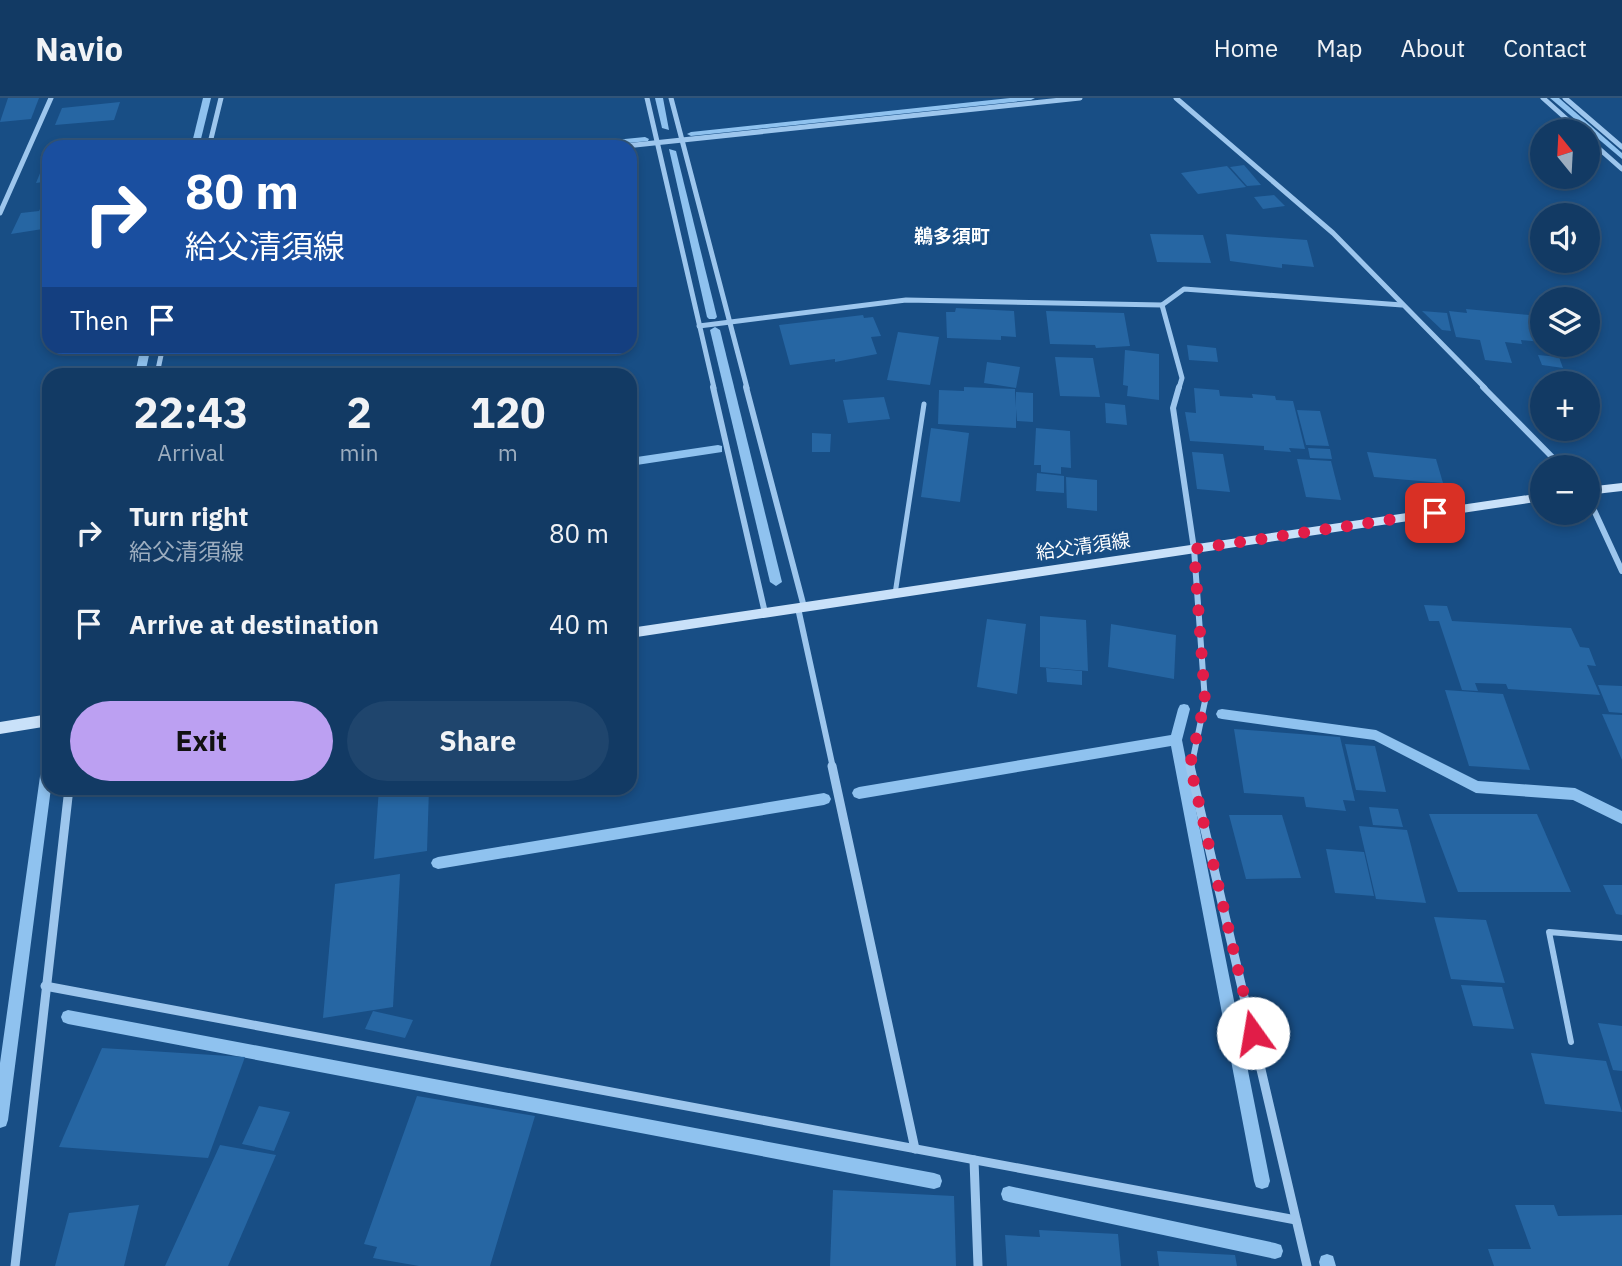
<!DOCTYPE html>
<html lang="en">
<head>
<meta charset="utf-8">
<style>
  body { margin:0; font-family:"IBM Plex Sans","Noto Sans JP",sans-serif; background:#1f456d; color:#f1f3f6; height:100vh; display:flex; flex-direction:column; font-size:26px; white-space:nowrap }
  * { box-sizing:border-box; margin:0 }
  p { font-size:23px; color:#9cadbf }
  .icon { flex:none; width:38px; height:38px; fill:none; stroke:currentColor; stroke-width:2; stroke-linecap:round; stroke-linejoin:round }
  .map { position:relative; flex:1; overflow:hidden }
  .panel { position:absolute; left:42px; top:270px; width:595px; height:427px; display:flex; flex-direction:column; background:#123a64; border-radius:21px; box-shadow:0 4px 10px #0003,0 0 0 2px #315478 }
  .panel>* { flex:none }
  .banner { position:absolute; left:42px; top:42px; width:595px; height:214px; border-radius:21px; box-shadow:0 4px 10px #0003,0 0 0 2px #315478; background:#1a4fa0; color:#fff; overflow:hidden }
  .needle { width:46px; rotate:342deg }
  .buttons { position:absolute; left:1530px; top:21px; display:grid; gap:14px }
  .buttons a { display:grid; place-items:center; width:70px; height:70px; border-radius:50%; background:#123a64; box-shadow:0 4px 10px #0003,0 0 0 2px #315478; font-size:35px }
  .pin { position:absolute; display:grid; place-items:center; width:60px; height:60px; color:#fff; margin:-30px; border-radius:14px; box-shadow:0 4px 10px #0006 }
  .me { position:absolute; width:77px; margin:-38px; rotate:347deg; stroke-linejoin:round; filter:drop-shadow(0 0 5px #0008) }
  .turn { display:flex; align-items:center; gap:24px; height:147px; padding:0 28px; font-size:32px }
  .turn .icon { width:91px; height:91px; stroke-width:2.5 }
  .turn b { display:block; font-size:49px; line-height:60px }
  .then { display:flex; align-items:center; height:66px; padding:0 28px; background:#0003; gap:14px; font-size:26px }
  .eta { display:flex; justify-content:space-evenly; align-items:center; height:119px; text-align:center }
  .eta b { font-size:42px; font-weight:700; line-height:49px }
  .action { display:flex; gap:14px; margin-top:auto; padding:14px 28px }
  .action a { flex:1; height:80px; border-radius:42px; background:#bca0f2; color:#111; font-size:28px; font-weight:700; line-height:80px; text-align:center }
  .action a+a { background:#1f456d; color:#f1f3f6 }
  ul { padding:0; list-style:none }
  li { display:flex; align-items:center; gap:21px; height:91px; padding:0 28px }
  li div { flex:1 }
  li b { display:block; font-size:26px }
  li em { font-style:normal }
  header { display:flex; align-items:center; gap:42px; box-sizing:border-box; height:98px; padding:0 35px; background:#123a64; border-bottom:2px solid #315478 }
  header strong { font-size:33px }
  nav { display:flex; gap:38px; margin-inline-start:auto; font-size:24px }
  .map>svg:first-child { display:block }
  .lines { fill:none; stroke-linecap:round; stroke-linejoin:round }
  .stream { fill:#8fc2ef; fill-rule:evenodd }
  .building { fill:#2666a3 }
  .service-far1 { stroke:#9dc6ed; stroke-width:5 }
  .service { stroke:#9dc6ed; stroke-width:6 }
  .minor-far2 { stroke:#9dc6ed; stroke-width:5 }
  .minor-far1 { stroke:#9dc6ed; stroke-width:6 }
  .minor { stroke:#9dc6ed; stroke-width:9 }
  .secondary { fill:#c9e1f9; fill-rule:evenodd }
  .route { stroke:#e11d48; stroke-width:12; stroke-dasharray:0 21.6 }
  .labels { text-anchor:middle; stroke-width:7; stroke-linejoin:round; paint-order:stroke }
  .far-quarter-label { font-size:19px; font-weight:bold; fill:#fff; stroke:#184e85 }
  .street-label { font-size:19px; fill:#fff; stroke:#184e85 }
</style>
</head>
<body>
<header>
<strong>Navio</strong>
<nav><a>Home</a><a>Map</a><a>About</a><a>Contact</a></nav>
</header>
<div class="map">
<svg width="1622" height="1168" viewBox="0 0 1622 1168">
  <rect width="100%" height="100%" fill="#184e85"/>
  <g class="lines">
    <g class="stream">
      <polygon points="203,0 211,0 199,49 191,49"/>
      <polygon points="655,0 663,0 669,32 662,30"/>
      <polygon points="1010,0 1035,0 1031,2 691,38 687,36 691,34"/>
      <polygon points="1550,0 1559,0 1622,55 1622,61"/>
      <polygon points="645,39 649,41 648,43 588,49 560,49 564,47"/>
      <polygon points="669,51 676,53 717,219 715,221 709,221 707,219"/>
      <polygon points="715,229 720,232 782,484 776,488 770,484 710,232"/>
      <polygon points="141,248 151,248 145,276 135,276"/>
      <polygon points="718,347 722,348 722,354 630,368 630,360"/>
      <polygon points="1184,606 1188,607 1190,611 1182,642 1270,1083 1268,1089 1262,1091 1256,1089 1254,1083 1171,648 859,701 854,699 852,695 854,691 859,689 1171,637 1178,611 1180,607"/>
      <polygon points="1222,611 1376,632 1478,683 1575,690 1622,713 1622,726 1573,702 1476,695 1374,642 1222,621 1218,620 1216,616 1218,612"/>
      <polygon points="48,658 49,690 51,690 8,1022 6,1028 0,1030 0,965 42,664 43,660"/>
      <polygon points="824,695 829,697 831,701 829,705 824,707 438,771 433,769 431,765 433,761 438,759"/>
      <polygon points="68,912 934,1075 940,1077 942,1083 940,1089 934,1091 68,926 63,924 61,919 63,914"/>
      <polygon points="1009,1088 1275,1145 1281,1147 1283,1153 1281,1159 1275,1161 1009,1104 1003,1102 1001,1096 1003,1090"/>
      <polygon points="1327,1156 1333,1158 1336,1168 1320,1168 1319,1164 1321,1158"/>
    </g>
  </g>
  <g class="building">
    <polygon points="8,0 39,0 31,21 0,24"/>
    <polygon points="120,4 114,22 55,27 62,10"/>
    <polygon points="118,40 116,48 87,49 90,43"/>
    <polygon points="49,53 49,83 36,85"/>
    <polygon points="1244,67 1261,87 1247,88 1230,69"/>
    <polygon points="1227,68 1246,89 1198,96 1181,75"/>
    <polygon points="1274,97 1285,108 1263,111 1254,99"/>
    <polygon points="42,107 49,107 49,130 11,136 21,115 39,113"/>
    <polygon points="1150,136 1203,137 1211,165 1157,164"/>
    <polygon points="1226,136 1307,142 1314,169 1282,166 1282,170 1230,163"/>
    <polygon points="956,210 1014,213 1016,239 1001,238 1001,242 947,240 946,214 955,214"/>
    <polygon points="1466,211 1539,218 1542,244 1521,242 1522,246 1505,244 1512,265 1485,262 1480,242 1456,239 1449,213 1467,215"/>
    <polygon points="1046,213 1124,215 1130,248 1096,250 1095,247 1050,246"/>
    <polygon points="1422,213 1447,215 1451,233 1442,232"/>
    <polygon points="863,217 864,220 873,219 881,238 871,239 877,256 835,264 835,261 790,267 779,227"/>
    <polygon points="898,234 939,239 930,287 887,282"/>
    <polygon points="1187,247 1216,250 1218,264 1189,262"/>
    <polygon points="1125,252 1159,256 1159,302 1127,298 1128,288 1123,287"/>
    <polygon points="1538,257 1559,259 1563,270 1542,267"/>
    <polygon points="1055,259 1093,260 1100,299 1060,298"/>
    <polygon points="987,264 1020,269 1016,290 984,285"/>
    <polygon points="964,289 1015,291 1015,309 1016,294 1033,295 1033,324 1017,323 1016,311 1016,330 938,326 939,292 964,293"/>
    <polygon points="1194,290 1219,292 1220,298 1253,300 1252,296 1275,298 1276,302 1293,303 1305,351 1289,350 1291,354 1264,352 1264,348 1190,343 1185,314 1196,315"/>
    <polygon points="884,299 890,321 848,325 843,302"/>
    <polygon points="1105,305 1125,307 1127,327 1106,325"/>
    <polygon points="1297,312 1320,313 1329,348 1306,347"/>
    <polygon points="931,330 969,335 960,404 921,399"/>
    <polygon points="1036,330 1070,333 1071,370 1061,369 1061,376 1041,374 1041,367 1034,367"/>
    <polygon points="812,335 831,336 830,354 812,354"/>
    <polygon points="1308,350 1330,351 1332,361 1310,360"/>
    <polygon points="1192,354 1223,356 1230,394 1197,391"/>
    <polygon points="1367,354 1436,361 1443,385 1374,379"/>
    <polygon points="1297,361 1331,363 1341,402 1306,399"/>
    <polygon points="1037,375 1064,378 1064,395 1036,393"/>
    <polygon points="1066,379 1097,382 1097,413 1067,410"/>
    <polygon points="1424,507 1447,508 1452,523 1571,530 1580,549 1589,550 1596,568 1587,567 1600,597 1508,591 1506,586 1475,585 1478,593 1462,592 1439,523 1429,523"/>
    <polygon points="1040,518 1086,522 1088,573 1040,569"/>
    <polygon points="987,521 1026,526 1017,596 977,589"/>
    <polygon points="1111,526 1176,537 1174,581 1108,569"/>
    <polygon points="1046,570 1082,573 1082,587 1047,584"/>
    <polygon points="1598,587 1622,588 1622,615 1609,614"/>
    <polygon points="1445,592 1503,596 1530,672 1469,668"/>
    <polygon points="1602,616 1622,617 1622,662"/>
    <polygon points="1234,631 1340,639 1355,703 1343,702 1346,713 1306,709 1304,699 1244,695"/>
    <polygon points="1345,646 1375,648 1386,694 1356,692"/>
    <polygon points="379,690 429,690 427,753 374,761"/>
    <polygon points="1369,709 1398,711 1403,729 1373,727"/>
    <polygon points="1429,716 1537,716 1571,794 1458,794"/>
    <polygon points="1229,717 1282,717 1301,780 1246,781"/>
    <polygon points="1359,728 1407,732 1426,805 1376,801"/>
    <polygon points="1326,751 1364,754 1374,798 1335,795"/>
    <polygon points="400,776 393,909 323,920 335,786"/>
    <polygon points="1603,787 1622,787 1622,817 1616,816"/>
    <polygon points="1434,819 1486,822 1505,885 1451,881"/>
    <polygon points="1461,887 1502,889 1514,931 1473,928"/>
    <polygon points="373,913 413,922 405,940 365,931"/>
    <polygon points="1598,925 1622,928 1622,973 1613,972"/>
    <polygon points="102,950 245,959 208,1060 59,1049"/>
    <polygon points="1531,955 1606,963 1622,1014 1545,1006"/>
    <polygon points="417,998 535,1018 490,1168 419,1168 373,1160 377,1149 364,1146"/>
    <polygon points="259,1008 290,1014 274,1053 242,1046"/>
    <polygon points="220,1047 276,1057 228,1168 165,1168"/>
    <polygon points="833,1092 954,1098 956,1168 830,1168"/>
    <polygon points="139,1107 124,1168 55,1168 69,1115"/>
    <polygon points="1515,1107 1554,1107 1558,1118 1622,1117 1622,1168 1494,1168 1488,1151 1531,1151"/>
    <polygon points="1039,1132 1118,1136 1121,1168 1007,1168 1005,1137 1040,1139"/>
    <polygon points="1157,1153 1235,1157 1237,1168 1159,1168"/>
  </g>
  <g class="lines">
    <polyline class="service-far1" points="895,496 924,306"/>
    <polyline class="service" points="1571,944 1549,834 1622,840"/>
    <g class="minor-far2">
      <polyline points="647,0 714,290"/>
      <polyline points="671,0 747,290"/>
      <polyline points="1176,0 1333,135 1485,290"/>
      <polyline points="1543,0 1580,33"/>
      <polyline points="1565,0 1622,49"/>
      <polyline points="1587,40 1622,71"/>
      <polyline points="209,49 221,0"/>
      <polyline points="616,49 1080,0"/>
      <polyline points="0,115 51,0"/>
      <polyline points="699,228 906,202 1162,207"/>
      <polyline points="157,276 163,248"/>
      <polyline points="1179,290 1182,280 1162,207 1184,191 1402,207"/>
    </g>
    <g class="minor-far1">
      <polyline points="713,289 765,515"/>
      <polyline points="746,289 804,509"/>
      <polyline points="1179,289 1173,310 1194,451 1205,603 1191,670"/>
      <polyline points="1483,289 1562,369"/>
      <polyline points="1587,397 1622,473"/>
      <polyline points="798,510 833,670"/>
    </g>
    <g class="minor">
      <polyline points="832,668 915,1051"/>
      <polyline points="1190,668 1307,1168"/>
      <polyline points="45,888 1296,1122"/>
      <polyline points="974,1062 978,1168"/>
      <polyline points="15,1168 69,690"/>
    </g>
    <g class="secondary">
      <polygon points="1622,385 1622,393 1587,397 1587,389"/>
      <polygon points="1542,395 1542,403 630,540 630,530"/>
      <polygon points="49,616 49,628 0,636 0,624"/>
    </g>
  </g>
  <g class="lines">
    <polyline class="route" points="1253,935 1190,667 1205,603 1194,451 1435,415"/>
  </g>
  <g class="labels">
    <g class="far-quarter-label">
      <text x="952" y="145">鵜多須町</text>
    </g>
    <g class="street-label">
      <text transform="translate(1083 448) rotate(-8)" y="7">給父清須線</text>
    </g>
  </g>
</svg>
<div class="buttons">
<a><svg class="needle" viewBox="-14 -14 28 28"><path d="M0-13l5 13h-10z" fill="#e53935"/><path d="M0 13l5-13h-10z" fill="#9cadbf"/></svg></a>
<a><svg class="icon" aria-label="sound" viewBox="0 0 24 24"><path d="M4 9h4l5-4v14l-5-4H4zM17 9q2 3 0 6"/></svg></a>
<a><svg class="icon" aria-label="layers" viewBox="0 0 24 24"><path d="M12 4l9 5-9 5-9-5zM3 14l9 5 9-5"/></svg></a>
<a>+</a>
<a>−</a>
</div>
<div class="pin" style="left:1435px;top:415px;background:#d93025"><svg class="icon" aria-label="arrive" viewBox="0 0 24 24"><path d="M6 21V4h12l-3 4 3 4H6"/></svg></div>
<svg class="me" style="left:1253px;top:935px" viewBox="-20 -20 40 40"><circle r="19" fill="#fff"/><path d="M0-13L10 11 0 6-10 11z" fill="#e11d48"/></svg>
<div class="banner">
<div class="turn"><svg class="icon" aria-label="right" viewBox="0 0 24 24"><path d="M7 20v-9h11M14 6l5 5-5 5"/></svg><div><b>80 m</b>給父清須線</div></div>
<div class="then">Then<svg class="icon" aria-label="arrive" viewBox="0 0 24 24"><path d="M6 21V4h12l-3 4 3 4H6"/></svg></div>
</div>
<section class="panel">
<div class="eta">
<div><b>22:43</b><p>Arrival</p></div>
<div><b>2</b><p>min</p></div>
<div><b>120</b><p>m</p></div>
</div>
<ul>
<li><svg class="icon" aria-label="right" viewBox="0 0 24 24"><path d="M7 20v-9h11M14 6l5 5-5 5"/></svg><div><b>Turn right</b><p>給父清須線</p></div><em>80 m</em></li>
<li><svg class="icon" aria-label="arrive" viewBox="0 0 24 24"><path d="M6 21V4h12l-3 4 3 4H6"/></svg><div><b>Arrive at destination</b></div><em>40 m</em></li>
</ul>
<div class="action"><a>Exit</a><a>Share</a></div>
</section>
</div>
</body>
</html>
